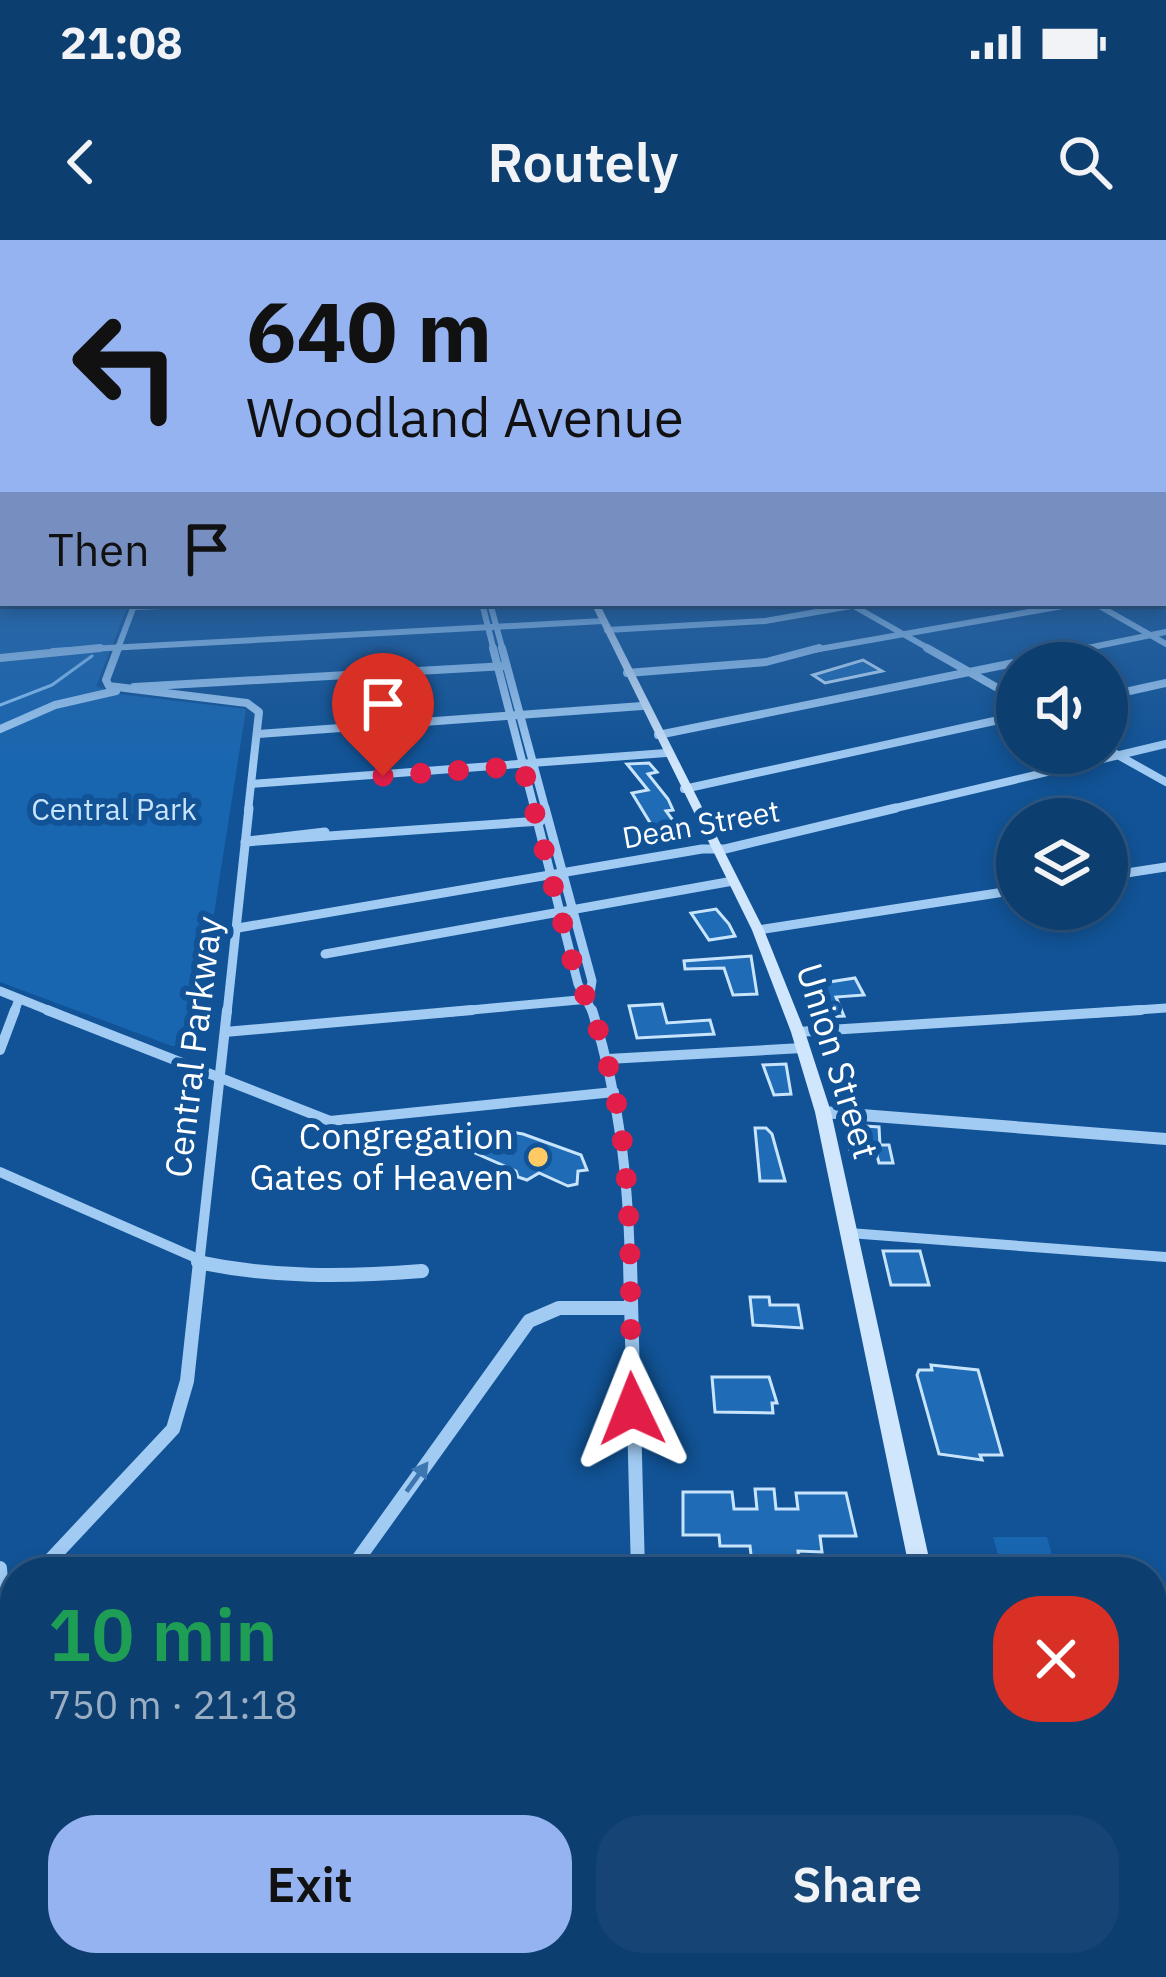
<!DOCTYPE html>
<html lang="en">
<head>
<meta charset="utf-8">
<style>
  body { margin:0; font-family:"IBM Plex Sans",sans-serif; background:#164575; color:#f1f3f6; height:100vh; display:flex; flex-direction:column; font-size:45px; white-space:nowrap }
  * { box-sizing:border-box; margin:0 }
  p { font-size:39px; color:#9aaec3 }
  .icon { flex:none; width:66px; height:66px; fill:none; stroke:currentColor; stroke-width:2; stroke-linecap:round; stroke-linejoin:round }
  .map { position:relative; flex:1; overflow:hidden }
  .drawer { position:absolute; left:0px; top:1317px; width:1167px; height:420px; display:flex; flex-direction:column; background:#0d3e70; border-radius:48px 48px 0 0; box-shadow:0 6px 18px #0003,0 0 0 3px #2d5783 }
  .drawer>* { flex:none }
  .guide { position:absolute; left:0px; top:0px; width:1167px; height:366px; box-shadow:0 6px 18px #0003,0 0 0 3px #2d5783; background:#95b2f1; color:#111; overflow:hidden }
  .tools { position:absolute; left:996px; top:402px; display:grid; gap:24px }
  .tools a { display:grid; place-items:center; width:132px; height:132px; border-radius:50%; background:#0d3e70; box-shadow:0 6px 18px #0003,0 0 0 3px #2d5783; font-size:60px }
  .pin { position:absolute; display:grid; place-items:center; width:102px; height:102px; color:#fff; margin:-123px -51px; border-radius:50% 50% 50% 0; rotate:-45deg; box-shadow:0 0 12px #0007 }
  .pin .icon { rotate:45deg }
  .me { position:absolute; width:132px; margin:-66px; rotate:358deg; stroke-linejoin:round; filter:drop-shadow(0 0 9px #0008) }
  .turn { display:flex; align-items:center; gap:42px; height:252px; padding:0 48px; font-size:54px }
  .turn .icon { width:156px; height:156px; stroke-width:2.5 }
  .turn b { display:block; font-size:84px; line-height:102px }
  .then { display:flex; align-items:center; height:114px; padding:0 48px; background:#0003; gap:24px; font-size:45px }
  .round { display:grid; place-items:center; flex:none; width:126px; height:126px; border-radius:48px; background:#164575 }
  .summary { display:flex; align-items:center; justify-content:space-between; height:204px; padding:0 48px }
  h1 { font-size:72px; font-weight:600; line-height:90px; color:#1e9e55 }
  .button { display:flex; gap:24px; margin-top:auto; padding:24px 48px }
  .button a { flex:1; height:138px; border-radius:48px; background:#95b2f1; color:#111; font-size:48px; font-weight:600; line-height:138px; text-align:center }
  .button a+a { background:#164575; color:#f1f3f6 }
  .status { display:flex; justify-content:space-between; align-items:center; height:84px; padding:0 60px; background:#0d3e70; direction:ltr }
  .status svg { height:33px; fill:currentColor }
  header { display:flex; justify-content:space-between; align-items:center; height:156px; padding:0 48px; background:#0d3e70; font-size:54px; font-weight:600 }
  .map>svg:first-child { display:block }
  .green { fill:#1966b0 }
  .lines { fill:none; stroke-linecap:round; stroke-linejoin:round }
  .stream { stroke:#92c7f7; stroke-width:3 }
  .building { fill:#1f6bb5; stroke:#c8e4fd; stroke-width:3 }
  .minor-far5 { stroke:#a1cbf3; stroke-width:6 }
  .minor-far4 { stroke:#a1cbf3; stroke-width:8 }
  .minor-far3 { stroke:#a1cbf3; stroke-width:9 }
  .minor-far2 { stroke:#a1cbf3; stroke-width:10 }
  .minor-far1 { stroke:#a1cbf3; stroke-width:14 }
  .minor { stroke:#a1cbf3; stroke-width:16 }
  .tertiary { stroke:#a1cbf3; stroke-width:12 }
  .secondary { fill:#d0e6fd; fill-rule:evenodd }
  .oneway { fill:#3c77b2 }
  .route { stroke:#e11d48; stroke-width:21; stroke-dasharray:0 37.8 }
  .poi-dot { fill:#ffc963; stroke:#115396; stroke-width:4.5 }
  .labels { text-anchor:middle; stroke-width:12; stroke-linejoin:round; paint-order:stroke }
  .far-park-label { font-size:30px; fill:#c8e4fd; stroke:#115396 }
  .far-street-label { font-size:30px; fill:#fff; stroke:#115396 }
  .street-label { font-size:36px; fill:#fff; stroke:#115396 }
  .poi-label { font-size:36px; fill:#fff; stroke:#115396; text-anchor:end }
</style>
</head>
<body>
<div class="status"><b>21:08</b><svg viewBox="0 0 49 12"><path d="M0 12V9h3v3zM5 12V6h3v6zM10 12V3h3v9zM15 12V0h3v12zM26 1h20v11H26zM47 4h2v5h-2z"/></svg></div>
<header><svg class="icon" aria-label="back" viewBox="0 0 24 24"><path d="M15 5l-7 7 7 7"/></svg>Routely<svg class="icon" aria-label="search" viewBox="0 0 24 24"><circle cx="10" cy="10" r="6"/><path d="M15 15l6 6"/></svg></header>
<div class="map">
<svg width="1166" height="1737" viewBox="0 0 1166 1737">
  <rect width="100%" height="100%" fill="#115396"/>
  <g class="green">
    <polygon points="0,304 3,363 129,363 96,446 118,454 246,469 194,802 188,800 187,806 172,806 0,742"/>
    <polygon points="993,1297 1047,1297 1055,1326 1001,1325"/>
  </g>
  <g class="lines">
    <polyline class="stream" points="0,465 52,445 92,416"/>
  </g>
  <g class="building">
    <polygon points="863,420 882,431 825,443 813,435"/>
    <polygon points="649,523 657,532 648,534 668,559 673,570 666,571 680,590 657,594 632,553 648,550 627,524"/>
    <polygon points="716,669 729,684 735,696 709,700 691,673"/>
    <polygon points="751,716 757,754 733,755 724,728 685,729 684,721"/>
    <polygon points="855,738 864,755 836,757 844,776 822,777 804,746"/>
    <polygon points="662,764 667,783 710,780 714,794 637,798 629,766"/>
    <polygon points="786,824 791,854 774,855 763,825"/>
    <polygon points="864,886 879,887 880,905 889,905 893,923 879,923 876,912 850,911 848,901 866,902"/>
    <polygon points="487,888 523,894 581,915 587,930 578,931 577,944 568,946 539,933 527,940 518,937 516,931 459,906 472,896 479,898"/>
    <polygon points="755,888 766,888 772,894 785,941 760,941"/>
    <polygon points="883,1011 920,1011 929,1045 891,1045"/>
    <polygon points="750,1057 769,1057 770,1065 798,1065 802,1088 753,1085"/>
    <polygon points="931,1125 978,1130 1002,1215 980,1215 982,1220 939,1214 917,1135 919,1130 932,1130"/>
    <polygon points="712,1137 769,1137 777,1163 772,1163 773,1173 715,1172"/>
    <polygon points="755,1249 774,1249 776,1269 798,1269 796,1253 846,1253 856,1296 820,1296 822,1312 798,1311 800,1332 753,1332 750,1306 720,1306 719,1295 683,1295 683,1252 732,1252 734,1269 757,1269"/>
    <rect x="1152" y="1511" width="14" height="65"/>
    <polygon points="1083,1722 1150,1722 1154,1737 1087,1737"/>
  </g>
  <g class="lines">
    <g class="minor-far5">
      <polyline points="482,363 494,411"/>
      <polyline points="490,363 503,411"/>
      <polyline points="1094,363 1166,404"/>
      <polyline points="852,365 933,411"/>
      <polyline points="133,367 250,363"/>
      <polyline points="607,390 765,381 868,363"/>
      <polyline points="53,411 603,381"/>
      <polyline points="117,411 135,363"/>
      <polyline points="808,411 1080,363"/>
      <polyline points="1073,411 1166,392"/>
    </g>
    <g class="minor-far4">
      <polyline points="118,408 106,440 109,446 247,463 259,472 248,571"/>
      <polyline points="493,408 535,571"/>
      <polyline points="502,408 546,571"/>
      <polyline points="927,408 1017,459"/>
      <polyline points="0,418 100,408"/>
      <polyline points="627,433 766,422 819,408"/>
      <polyline points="134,447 506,426"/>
      <polyline points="1107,456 1166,443"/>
      <polyline points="0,489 55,465 116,451"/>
      <polyline points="258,494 642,466"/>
      <polyline points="658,495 1088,408"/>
      <polyline points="1107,509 1166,542"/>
      <polyline points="252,544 666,513"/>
      <polyline points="684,549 1017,476"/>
      <polyline points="883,571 1166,504"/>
    </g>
    <g class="minor-far3">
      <polyline points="534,568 578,744 593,773"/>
      <polyline points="545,568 592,741 589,759"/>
      <polyline points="248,601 325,592"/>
      <polyline points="245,602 541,581"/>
      <polyline points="1107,636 1166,627"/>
      <polyline points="238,688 702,609 725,609 896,568"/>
      <polyline points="758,690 1017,650"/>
      <polyline points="325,714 733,641"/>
      <polyline points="0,751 55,773"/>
      <polyline points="14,773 19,759"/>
      <polyline points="227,773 249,568"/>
      <polyline points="439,773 589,759"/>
      <polyline points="1095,773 1166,768"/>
    </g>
    <g class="minor-far2">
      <polyline points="47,770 330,881 614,852"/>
      <path d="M 592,770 C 619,855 628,936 630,1025"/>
      <polyline points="225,792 472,770"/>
      <polyline points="798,792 1141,770"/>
      <polyline points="0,810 15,770"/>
      <polyline points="608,819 802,808"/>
      <polyline points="0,932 212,1025"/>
      <polyline points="849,993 1166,1017"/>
      <polyline points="199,1025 227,770"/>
    </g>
    <g class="minor-far1">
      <path d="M 198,1022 C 273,1038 346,1037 422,1031"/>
      <polyline points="630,1022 638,1332"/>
      <polyline points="0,1328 1,1342"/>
      <polyline points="39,1332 173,1189 187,1141 200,1022"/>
      <polyline points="349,1332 529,1081 559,1068 629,1068"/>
    </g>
    <g class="minor">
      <polyline points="0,1510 10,1494 1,1339"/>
      <polyline points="649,1722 649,1737"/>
    </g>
    <polyline class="tertiary" points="823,872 1166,899"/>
    <g class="secondary">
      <polygon points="591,363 599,363 764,690 805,792 831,872 932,1332 910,1332 815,872 791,792 752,690"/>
      <polygon points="992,1722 1018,1722 1022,1737 996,1737"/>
    </g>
  </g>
  <defs><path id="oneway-solid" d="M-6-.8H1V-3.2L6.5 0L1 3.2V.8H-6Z" transform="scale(3)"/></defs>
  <use class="oneway" href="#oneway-solid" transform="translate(417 1237) rotate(-54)"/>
  <linearGradient id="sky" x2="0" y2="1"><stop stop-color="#092e52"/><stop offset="0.54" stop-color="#3266a0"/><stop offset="1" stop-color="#3266a0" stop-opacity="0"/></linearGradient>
  <rect width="1166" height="525" fill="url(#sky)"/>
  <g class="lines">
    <path class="route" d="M 383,536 L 523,526 L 578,744 C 591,762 596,782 602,803 C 638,922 628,1046 632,1169"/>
  </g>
  <circle class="poi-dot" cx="538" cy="917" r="12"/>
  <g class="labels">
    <g class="far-park-label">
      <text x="114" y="580">Central Park</text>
    </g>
    <g class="far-street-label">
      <text transform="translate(701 585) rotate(-10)" y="10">Dean Street</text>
    </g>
    <g class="street-label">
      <text transform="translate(193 807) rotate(-83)" y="13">Central Parkway</text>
      <text transform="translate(838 821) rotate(73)" y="13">Union Street</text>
    </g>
    <g class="poi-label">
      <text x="514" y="909">Congregation<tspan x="514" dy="41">Gates of Heaven</tspan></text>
    </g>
  </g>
</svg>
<div class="tools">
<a><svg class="icon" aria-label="sound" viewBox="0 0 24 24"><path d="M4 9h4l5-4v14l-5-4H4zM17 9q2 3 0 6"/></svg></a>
<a><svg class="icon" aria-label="layers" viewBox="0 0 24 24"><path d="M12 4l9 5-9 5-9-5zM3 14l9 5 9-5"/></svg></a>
</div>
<div class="pin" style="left:383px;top:536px;background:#d93025"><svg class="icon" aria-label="arrive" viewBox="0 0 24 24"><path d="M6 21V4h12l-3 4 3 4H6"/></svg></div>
<svg class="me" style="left:632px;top:1169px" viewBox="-20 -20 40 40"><path d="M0-17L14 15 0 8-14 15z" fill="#e11d48" stroke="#fff" stroke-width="4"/></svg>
<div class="guide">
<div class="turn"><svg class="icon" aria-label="left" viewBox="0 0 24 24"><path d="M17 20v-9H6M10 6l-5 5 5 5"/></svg><div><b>640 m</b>Woodland Avenue</div></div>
<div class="then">Then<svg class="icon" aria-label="arrive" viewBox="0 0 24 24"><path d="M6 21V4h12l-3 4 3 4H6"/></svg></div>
</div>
<section class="drawer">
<div class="summary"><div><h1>10 min</h1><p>750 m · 21:18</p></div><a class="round" style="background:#d93025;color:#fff"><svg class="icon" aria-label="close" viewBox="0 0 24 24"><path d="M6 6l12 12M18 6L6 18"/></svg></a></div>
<div class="button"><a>Exit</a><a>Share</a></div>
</section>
</div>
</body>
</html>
